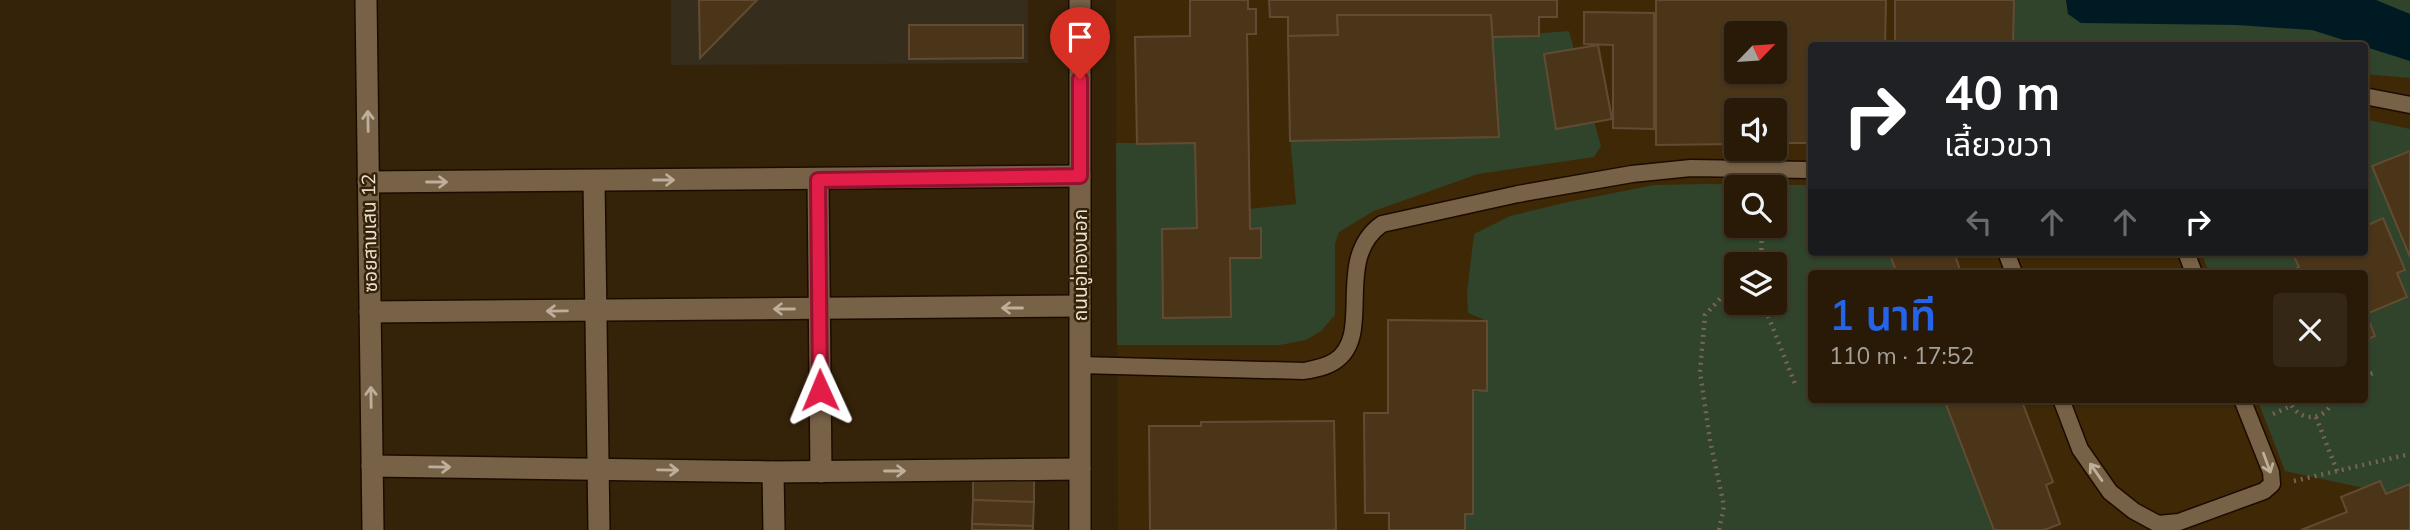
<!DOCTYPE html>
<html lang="th">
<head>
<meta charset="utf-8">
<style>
  body { margin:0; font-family:Mulish,"Noto Sans Thai",sans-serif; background:#342715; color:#f1f3f6; height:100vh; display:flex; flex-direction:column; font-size:26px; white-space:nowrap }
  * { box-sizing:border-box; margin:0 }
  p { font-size:23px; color:#a5a19b }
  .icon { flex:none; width:38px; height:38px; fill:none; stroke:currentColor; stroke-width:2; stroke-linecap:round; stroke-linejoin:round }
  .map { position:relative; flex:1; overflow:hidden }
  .drawer { position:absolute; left:1808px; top:270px; width:560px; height:133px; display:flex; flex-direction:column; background:#281a07; border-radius:7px; box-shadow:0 2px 5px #0004,0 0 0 2px #443828 }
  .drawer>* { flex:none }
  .banner { position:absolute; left:1808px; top:42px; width:560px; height:214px; border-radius:7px; box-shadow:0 2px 5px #0004,0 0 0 2px #443828; background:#202124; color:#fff; overflow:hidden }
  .needle { width:46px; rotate:65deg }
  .controls { position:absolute; left:1724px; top:21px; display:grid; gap:14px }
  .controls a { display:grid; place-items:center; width:63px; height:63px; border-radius:7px; background:#281a07; box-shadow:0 2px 5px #0004,0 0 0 2px #443828; font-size:35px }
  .pin { position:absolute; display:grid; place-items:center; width:60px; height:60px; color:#fff; margin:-72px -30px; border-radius:50% 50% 50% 0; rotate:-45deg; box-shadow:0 0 7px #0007 }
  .pin .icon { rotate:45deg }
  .me { position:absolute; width:77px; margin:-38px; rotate:359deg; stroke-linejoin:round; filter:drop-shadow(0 0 5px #0008) }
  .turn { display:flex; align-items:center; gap:24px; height:147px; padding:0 21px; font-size:32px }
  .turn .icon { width:91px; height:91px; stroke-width:2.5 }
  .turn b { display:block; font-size:49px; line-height:60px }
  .lanes { display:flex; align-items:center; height:66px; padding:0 21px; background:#0003; justify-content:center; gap:35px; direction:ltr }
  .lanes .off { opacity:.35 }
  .round { display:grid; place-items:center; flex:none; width:74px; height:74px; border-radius:7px; background:#342715 }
  .headline { display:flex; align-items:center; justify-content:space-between; height:119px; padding:0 21px }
  h1 { font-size:42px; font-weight:600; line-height:52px; color:#2563eb }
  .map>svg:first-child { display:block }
  .commercial { fill:#372d1d }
  .built { fill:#3f2806; fill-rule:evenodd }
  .green { fill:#30432b; fill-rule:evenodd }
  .water { fill:#001a24 }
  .building { fill:#4b3519; stroke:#614c33; stroke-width:2; fill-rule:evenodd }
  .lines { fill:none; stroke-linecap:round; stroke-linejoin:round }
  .lane-casing { stroke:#1c0c00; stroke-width:19 }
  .street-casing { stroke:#1c0c00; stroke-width:24 }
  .secondary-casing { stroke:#1c0c00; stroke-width:24 }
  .path { stroke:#766650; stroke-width:4.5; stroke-dasharray:2 5; stroke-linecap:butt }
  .lane { stroke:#776147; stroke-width:16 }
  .street { stroke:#776147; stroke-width:21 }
  .secondary { stroke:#776147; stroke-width:21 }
  .oneway { stroke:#beae9a }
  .route-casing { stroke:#92132f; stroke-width:18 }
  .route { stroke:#e11d48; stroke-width:12 }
  .labels { text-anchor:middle; stroke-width:5; stroke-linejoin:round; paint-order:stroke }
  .street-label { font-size:19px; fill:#ede1d2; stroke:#352309 }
</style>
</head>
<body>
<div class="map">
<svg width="2410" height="530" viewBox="0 0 2410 530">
  <rect width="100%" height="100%" fill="#352309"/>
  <polygon class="commercial" points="671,0 1028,0 1028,63 671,65"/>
  <path class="built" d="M 1116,0 L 2410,0 L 2410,530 L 1118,530 ZM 1736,33 L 1774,33 L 1774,72 L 1736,72 ZM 1811,46 L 2364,46 L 2364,252 L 1811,252 ZM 1736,110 L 1774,110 L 1774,149 L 1736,149 ZM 1736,187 L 1774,187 L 1774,226 L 1736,226 ZM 1736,264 L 1774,264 L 1774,303 L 1736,303 ZM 1811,273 L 2364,273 L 2364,399 L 1811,399 Z"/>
  <g class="green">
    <polygon points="2006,0 2410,0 2410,78 2364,74 2364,46 2009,45"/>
    <polygon points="1569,31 1601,146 1594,157 1478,174 1374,211 1339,232 1335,244 1335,315 1321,331 1306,340 1280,345 1117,345 1116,143 1195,143 1196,209 1249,209 1296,204 1290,137 1499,137 1492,37"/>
    <polygon points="2364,119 2410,129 2410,498 2285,471 2257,399 2364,399 2364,273 2209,273 2201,252 2364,252"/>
    <path d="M 1704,184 L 1811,185 L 1811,252 L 1905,252 L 1913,273 L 1811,273 L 1811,399 L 1959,399 L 2008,530 L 1458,530 L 1455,395 L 1487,390 L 1487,321 L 1468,313 L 1467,293 L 1474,234 L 1510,216 L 1568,202 L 1654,185 ZM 1736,187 L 1774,187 L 1774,226 L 1736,226 ZM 1736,264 L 1774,264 L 1774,303 L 1736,303 Z"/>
  </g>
  <polygon class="water" points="2066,0 2376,0 2410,14 2410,61 2312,30 2237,25 2081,23 2068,14"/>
  <g class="building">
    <polygon points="699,0 757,0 700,58"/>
    <polygon points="1190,0 1248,0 1248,9 1256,9 1256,34 1247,34 1250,229 1261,228 1261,258 1230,258 1231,317 1163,318 1162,229 1197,228 1195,143 1137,144 1135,37 1190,36"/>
    <polygon points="1269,0 1557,0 1557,17 1539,17 1539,36 1492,37 1491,15 1337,15 1338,35 1288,36 1288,17 1270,17"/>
    <path d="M 1656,0 L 1886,0 L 1885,46 L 1811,46 L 1811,143 L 1774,143 L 1774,110 L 1736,110 L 1736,144 L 1656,145 ZM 1736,33 L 1774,33 L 1774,72 L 1736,72 Z"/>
    <polygon points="1895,0 2014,0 2013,46 1895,46"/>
    <polygon points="1584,12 1654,13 1654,129 1613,128 1613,45 1584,44"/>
    <polygon points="1337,15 1491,15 1499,137 1290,141 1288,36 1338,35"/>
    <polygon points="909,25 1023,25 1023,58 909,59"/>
    <polygon points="1598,45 1612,119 1556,129 1544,54"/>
    <polygon points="2410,151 2410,257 2372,166"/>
    <polygon points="2383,218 2405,270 2397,273 2407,297 2366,314 2375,336 2364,341 2364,273 2285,273 2299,267 2292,252 2364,252 2364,227"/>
    <polygon points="1893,252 1954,252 1961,273 1897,273 1889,253"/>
    <polygon points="1388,320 1487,321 1487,391 1473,390 1473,514 1465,514 1465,530 1389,530 1389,513 1365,513 1364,413 1388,413"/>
    <polygon points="1944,399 2021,399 2053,482 2046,485 2060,524 2044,530 1994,530"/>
    <polygon points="1334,421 1336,530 1150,530 1149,426 1201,426 1201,422"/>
    <polygon points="973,480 1034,481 1034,502 973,500"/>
    <polygon points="2380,481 2386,494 2410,484 2410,530 2301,530 2347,512 2341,497"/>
    <polygon points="973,500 1034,502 1033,526 972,524"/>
    <polygon points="972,524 1033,526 1033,530 972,530"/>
  </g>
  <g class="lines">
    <defs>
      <g id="lane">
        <polyline points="2364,96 2410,105"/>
        <polyline points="2006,252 2014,273"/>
        <polyline points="2186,252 2194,273"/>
        <path d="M 1080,365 L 1304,371 C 1315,369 1326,367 1335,361 C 1375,335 1332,259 1382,224 L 1518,194 L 1632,174 L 1691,168 L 1811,170"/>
        <polyline points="2061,399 2080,449 2110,492 2134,511 2158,524 2179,522 2264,491 2272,484 2271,472 2242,399"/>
      </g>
      <g id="street">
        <polyline points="366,0 373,530"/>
        <polyline points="818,180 821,472"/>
        <polyline points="594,181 599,530"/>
        <polyline points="368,182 1080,176"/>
        <polyline points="370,312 1080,306"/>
        <polyline points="372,466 773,472 1080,469"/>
        <polyline points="773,472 774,530"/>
      </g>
      <polyline id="secondary" points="1080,530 1080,0"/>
    </defs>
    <use href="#lane" class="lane-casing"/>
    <use href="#street" class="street-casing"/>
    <use href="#secondary" class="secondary-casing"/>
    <g class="path">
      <polyline points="1761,264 1762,226"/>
      <polyline points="1763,303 1795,384"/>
      <polyline points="2364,376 2376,372"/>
      <path d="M 2289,399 C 2296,423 2326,423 2333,399"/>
      <polyline points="2273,414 2291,406"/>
      <polyline points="2316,417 2337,471"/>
      <polyline points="2294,481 2410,454"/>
      <polyline points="1719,530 1724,506 1710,440 1700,372 1705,315 1730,288 1736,286"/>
    </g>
    <use href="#lane" class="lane"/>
    <use href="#street" class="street"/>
    <use href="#secondary" class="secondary"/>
  </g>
  <defs><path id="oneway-shaft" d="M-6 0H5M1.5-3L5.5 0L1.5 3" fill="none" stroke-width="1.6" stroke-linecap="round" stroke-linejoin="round" transform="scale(1.75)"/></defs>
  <g class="oneway">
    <use href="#oneway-shaft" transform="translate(368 121) rotate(-91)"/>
    <use href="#oneway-shaft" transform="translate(664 180)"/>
    <use href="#oneway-shaft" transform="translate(437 182)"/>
    <use href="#oneway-shaft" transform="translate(1012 308) rotate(180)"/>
    <use href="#oneway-shaft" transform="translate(784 309) rotate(180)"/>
    <use href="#oneway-shaft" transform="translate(557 311) rotate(179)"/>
    <use href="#oneway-shaft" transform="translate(371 397) rotate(-91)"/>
    <use href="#oneway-shaft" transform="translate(2267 463) rotate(70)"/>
    <use href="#oneway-shaft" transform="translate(440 467) rotate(1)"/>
    <use href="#oneway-shaft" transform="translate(668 470) rotate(1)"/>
    <use href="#oneway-shaft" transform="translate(895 471)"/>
    <use href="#oneway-shaft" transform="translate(2096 472) rotate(-125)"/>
  </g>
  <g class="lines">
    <defs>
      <polyline id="route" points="820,390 818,180 1080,176 1080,79"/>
    </defs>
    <use href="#route" class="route-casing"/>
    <use href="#route" class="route"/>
  </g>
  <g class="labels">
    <g class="street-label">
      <text transform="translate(369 233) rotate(-91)" y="7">ซอยสามเสน 12</text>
      <text transform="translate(1080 265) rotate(-90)" y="7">ถนนอู่ทองนอก</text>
    </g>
  </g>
</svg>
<div class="controls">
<a><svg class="needle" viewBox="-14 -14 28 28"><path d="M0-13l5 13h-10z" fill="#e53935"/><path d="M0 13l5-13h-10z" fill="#a5a19b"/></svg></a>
<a><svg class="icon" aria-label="sound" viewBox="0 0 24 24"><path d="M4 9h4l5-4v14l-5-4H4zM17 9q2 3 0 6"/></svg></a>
<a><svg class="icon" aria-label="search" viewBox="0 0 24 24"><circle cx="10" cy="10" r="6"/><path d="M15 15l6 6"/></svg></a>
<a><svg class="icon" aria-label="layers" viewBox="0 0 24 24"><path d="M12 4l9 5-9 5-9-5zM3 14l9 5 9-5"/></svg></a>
</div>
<div class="pin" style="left:1080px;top:79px;background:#d93025"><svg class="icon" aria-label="arrive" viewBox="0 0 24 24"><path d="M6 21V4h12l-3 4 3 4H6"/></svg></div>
<svg class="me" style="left:820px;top:390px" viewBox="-20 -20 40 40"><path d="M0-17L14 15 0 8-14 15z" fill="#e11d48" stroke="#fff" stroke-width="4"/></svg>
<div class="banner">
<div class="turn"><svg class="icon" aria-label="right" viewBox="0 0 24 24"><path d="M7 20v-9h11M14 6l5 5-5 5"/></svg><div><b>40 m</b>เลี้ยวขวา</div></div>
<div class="lanes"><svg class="icon off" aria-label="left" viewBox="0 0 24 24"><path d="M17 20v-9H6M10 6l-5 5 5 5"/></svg><svg class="icon off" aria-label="ahead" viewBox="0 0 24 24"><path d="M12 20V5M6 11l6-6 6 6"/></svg><svg class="icon off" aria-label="ahead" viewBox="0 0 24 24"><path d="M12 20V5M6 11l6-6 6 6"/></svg><svg class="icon" aria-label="right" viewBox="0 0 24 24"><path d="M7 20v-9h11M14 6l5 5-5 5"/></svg></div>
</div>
<section class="drawer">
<div class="headline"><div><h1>1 นาที</h1><p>110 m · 17:52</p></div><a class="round"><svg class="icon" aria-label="close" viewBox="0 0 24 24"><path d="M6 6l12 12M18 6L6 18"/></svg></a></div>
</section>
</div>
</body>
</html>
